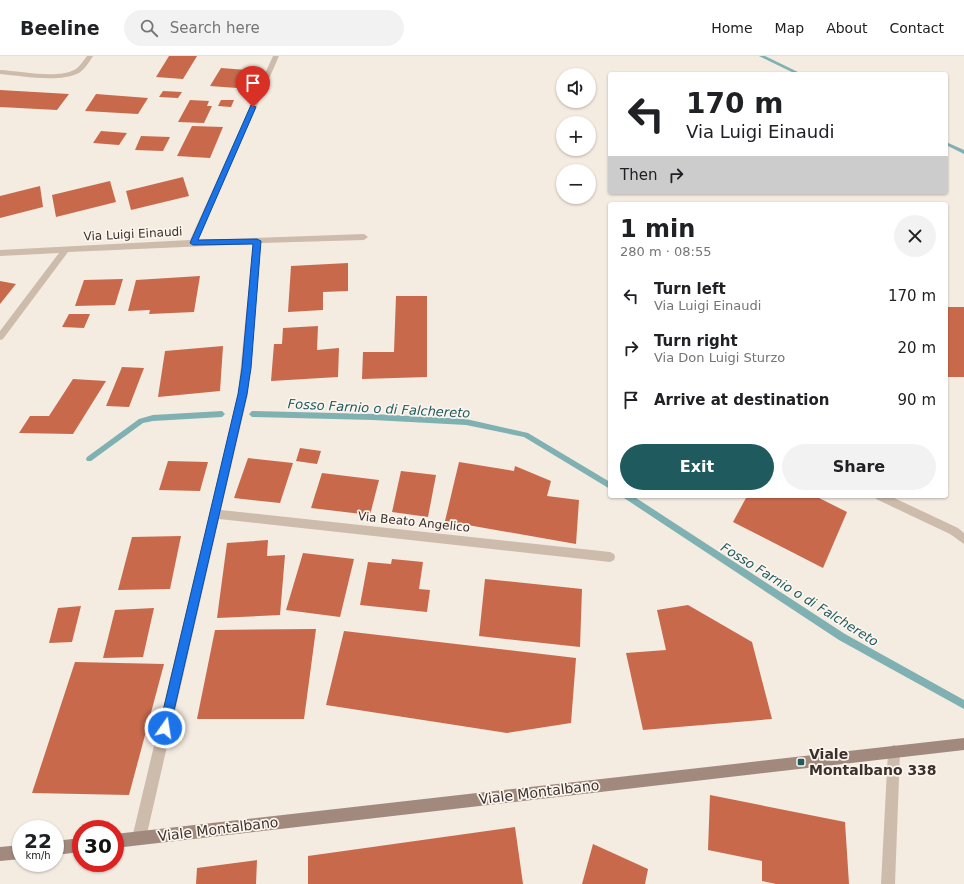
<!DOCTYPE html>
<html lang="en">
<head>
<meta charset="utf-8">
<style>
  body { margin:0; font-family:"DejaVu Sans",sans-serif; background:#f2f2f2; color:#202124; height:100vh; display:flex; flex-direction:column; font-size:15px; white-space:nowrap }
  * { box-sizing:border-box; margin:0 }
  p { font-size:13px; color:#757577 }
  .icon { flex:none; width:22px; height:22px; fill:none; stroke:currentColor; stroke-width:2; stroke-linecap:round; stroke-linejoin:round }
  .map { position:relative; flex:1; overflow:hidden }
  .sheet { position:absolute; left:608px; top:146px; width:340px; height:296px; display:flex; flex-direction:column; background:#fff; border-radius:4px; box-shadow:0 1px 3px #0004 }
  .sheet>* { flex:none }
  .top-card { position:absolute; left:608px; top:16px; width:340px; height:122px; border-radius:4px; box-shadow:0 1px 3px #0004; background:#fff; color:#202124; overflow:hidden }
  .buttons { position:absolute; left:556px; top:12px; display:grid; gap:8px }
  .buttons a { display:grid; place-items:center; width:40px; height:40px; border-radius:50%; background:#fff; box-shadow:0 1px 3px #0004; font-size:20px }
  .speed { position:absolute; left:12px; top:764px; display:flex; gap:8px; font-size:20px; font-weight:700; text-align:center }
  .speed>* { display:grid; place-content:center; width:52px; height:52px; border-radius:50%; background:#fff; box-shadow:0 1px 3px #0004; line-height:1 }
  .speed small { font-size:10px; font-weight:400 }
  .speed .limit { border:6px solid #d22; background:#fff; color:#111 }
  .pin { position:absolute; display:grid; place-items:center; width:34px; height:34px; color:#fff; margin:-41px -17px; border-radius:50% 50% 50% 0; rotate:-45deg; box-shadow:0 0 4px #0007 }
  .pin .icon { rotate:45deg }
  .me { position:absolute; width:44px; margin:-22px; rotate:13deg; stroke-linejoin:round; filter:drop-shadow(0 0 3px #0008) }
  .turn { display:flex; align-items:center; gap:14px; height:84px; padding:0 12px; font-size:18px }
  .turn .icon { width:52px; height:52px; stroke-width:2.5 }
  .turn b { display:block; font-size:28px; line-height:34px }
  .then { display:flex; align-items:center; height:38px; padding:0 12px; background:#0003; gap:8px; font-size:15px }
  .round { display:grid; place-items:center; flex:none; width:42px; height:42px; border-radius:21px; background:#f2f2f2 }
  .summary { display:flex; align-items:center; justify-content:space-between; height:68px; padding:0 12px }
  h1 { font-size:24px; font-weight:600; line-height:30px }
  .action { display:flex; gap:8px; margin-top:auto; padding:8px 12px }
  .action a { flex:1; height:46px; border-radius:24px; background:#1f5a5e; color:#fff; font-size:16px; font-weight:600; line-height:46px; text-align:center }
  .action a+a { background:#f2f2f2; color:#202124 }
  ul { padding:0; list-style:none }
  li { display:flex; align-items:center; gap:12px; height:52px; padding:0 12px }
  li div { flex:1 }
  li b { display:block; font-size:15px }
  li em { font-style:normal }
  header { display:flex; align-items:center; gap:24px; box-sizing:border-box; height:56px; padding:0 20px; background:#fff; border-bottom:1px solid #e0e0e0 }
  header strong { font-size:19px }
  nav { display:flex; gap:22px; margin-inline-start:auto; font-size:14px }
  .search { width:280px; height:36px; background:#f2f2f2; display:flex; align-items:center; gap:10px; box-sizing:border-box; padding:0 14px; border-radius:22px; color:#757577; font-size:15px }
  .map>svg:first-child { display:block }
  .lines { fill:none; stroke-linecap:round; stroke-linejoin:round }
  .stream { fill:#7fb0b2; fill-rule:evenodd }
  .building { fill:#c8694b }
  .path { stroke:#b9a596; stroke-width:3; stroke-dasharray:2.5 2.5; stroke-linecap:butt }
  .street { fill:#cdbbac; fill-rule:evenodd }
  .secondary { fill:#a18a7d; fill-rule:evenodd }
  .route { fill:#1a73e8; stroke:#114b97 }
  .poi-dot { fill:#1f5a5e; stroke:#fbf5ee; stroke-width:1.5 }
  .labels { text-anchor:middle; stroke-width:3.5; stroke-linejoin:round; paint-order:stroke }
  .street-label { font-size:12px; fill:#3b302b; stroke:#fbf5ee }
  .water-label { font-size:13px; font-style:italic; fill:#1f5a5e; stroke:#fbf5ee }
  .near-poi-label { font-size:14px; font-weight:bold; fill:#3b302b; stroke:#fbf5ee; text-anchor:start }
  .near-street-label { font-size:14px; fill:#3b302b; stroke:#fbf5ee }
</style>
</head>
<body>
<header>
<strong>Beeline</strong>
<div class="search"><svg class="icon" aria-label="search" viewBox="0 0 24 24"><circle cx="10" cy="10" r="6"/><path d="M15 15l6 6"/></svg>Search here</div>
<nav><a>Home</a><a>Map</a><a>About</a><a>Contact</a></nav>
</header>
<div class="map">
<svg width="964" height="828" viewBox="0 0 964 828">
  <rect width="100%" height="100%" fill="#f4ebe1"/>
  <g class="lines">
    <g class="stream">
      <polygon points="759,0 765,0 802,18 796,18"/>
      <polygon points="946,86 964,94 964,98 946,89"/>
      <polygon points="222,355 225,358 222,361 153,365 143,367 91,405 87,405 86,403 87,401 139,363 153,359"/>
      <polygon points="252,355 373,358 466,363 528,377 610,426 610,433 524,381 466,369 373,364 252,361 249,358"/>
      <polygon points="623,440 633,440 845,578 964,644 964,653 839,584 624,442"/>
    </g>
  </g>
  <g class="building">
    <polygon points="169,0 197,0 183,23 156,21"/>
    <polygon points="221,12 247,14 237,32 210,30"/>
    <polygon points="0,34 69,38 57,54 0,51"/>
    <polygon points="163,35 182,36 178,42 159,41"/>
    <polygon points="96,38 148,42 138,58 85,55"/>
    <polygon points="190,44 209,45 207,50 212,50 204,67 178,66"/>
    <polygon points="221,44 234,44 231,51 218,50"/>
    <polygon points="192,70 223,71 210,102 177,100"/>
    <polygon points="101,75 127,77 119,89 93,87"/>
    <polygon points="141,80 170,81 163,95 135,94"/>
    <polygon points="183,121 189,140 131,154 126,135"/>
    <polygon points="110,125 116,146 56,161 52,139"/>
    <polygon points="40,130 43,151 0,162 0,140"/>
    <polygon points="348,207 348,235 323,236 323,254 288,256 291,210"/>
    <polygon points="200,220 194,256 149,258 150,254 128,255 136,224"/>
    <polygon points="123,223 115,249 75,250 84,224"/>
    <polygon points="0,225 16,228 0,248"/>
    <polygon points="396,240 427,240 427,321 362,323 363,296 394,296"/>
    <rect x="946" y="251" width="18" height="70"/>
    <polygon points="69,258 90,258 84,272 62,271"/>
    <polygon points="318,270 317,294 339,292 338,321 271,325 274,288 282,288 283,272"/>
    <polygon points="223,290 220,335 158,341 165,295"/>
    <polygon points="122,311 144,312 129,351 106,350"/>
    <polygon points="73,323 106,325 73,378 19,377 30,360 49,360"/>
    <polygon points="300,392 321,395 317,408 296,405"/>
    <polygon points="248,402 293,407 280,447 234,442"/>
    <polygon points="168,405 208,406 200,435 159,434"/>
    <polygon points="459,406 514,415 515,410 551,425 547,440 579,444 576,488 445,465"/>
    <polygon points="401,415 436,419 428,461 392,456"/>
    <polygon points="322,417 379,424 370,459 311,452"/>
    <polygon points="747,440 815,440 847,456 823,512 733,466"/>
    <polygon points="181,480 170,533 118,534 132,481"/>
    <polygon points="268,484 267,500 285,499 280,559 217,562 227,487"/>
    <polygon points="303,497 354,503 340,561 286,554"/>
    <polygon points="392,503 423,506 419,533 430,534 427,556 360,549 368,506 391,508"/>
    <polygon points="485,523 582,533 580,591 479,580"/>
    <polygon points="688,549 752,586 772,663 643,674 626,597 666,594 657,554"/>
    <polygon points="81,550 72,586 49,587 58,552"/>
    <polygon points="154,552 143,601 103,602 115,554"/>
    <polygon points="316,573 304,663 197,663 215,574"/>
    <polygon points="344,575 576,602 571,667 507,677 326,649"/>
    <polygon points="75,606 164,608 129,739 32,737"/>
    <polygon points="710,739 845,766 849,828 776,828 762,825 762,805 708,794"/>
    <polygon points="515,771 523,828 308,828 308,800"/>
    <polygon points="593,788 648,813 645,828 582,828"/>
    <polygon points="257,804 256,828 196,828 197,812"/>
  </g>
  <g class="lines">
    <g class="path">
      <polyline points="82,770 110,767"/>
      <polyline points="30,809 44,807"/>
    </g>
    <g class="street">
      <path d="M 87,0 L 93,0 C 89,6 85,13 79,17 C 59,27 22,20 0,18 L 0,14 C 19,15 57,23 74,14 C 80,11 83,5 87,0 Z"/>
      <polygon points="273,0 279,0 198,184 364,178 368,181 364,184 261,187 248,338 221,454 610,496 614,498 615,501 614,504 610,506 219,463 146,782 144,787 139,789 134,787 132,782 238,338 253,188 68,196 3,283 0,284 0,275 59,197 0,200 0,194 190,184"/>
      <polygon points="875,440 890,440 958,472 964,477 964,488 950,478 876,443"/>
      <polygon points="894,689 898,691 900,695 895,828 881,828 888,695 890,691"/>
    </g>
    <g class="secondary">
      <polygon points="964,682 964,694 115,792 115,778"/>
      <polygon points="81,782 81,796 55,799 55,785"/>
      <polygon points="21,789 21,803 0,805 0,791"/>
    </g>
  </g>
  <polygon class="route" points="251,49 256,51 198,184 257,183 261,185 251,312 247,338 170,672 169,676 165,678 161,676 159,672 238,338 242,312 253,188 193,189 190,187"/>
  <rect class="poi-dot" x="797" y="702" width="8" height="8" rx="2"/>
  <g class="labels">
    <g class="street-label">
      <text transform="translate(133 178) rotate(-3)" y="4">Via Luigi Einaudi</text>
      <text transform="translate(414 466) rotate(6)" y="4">Via Beato Angelico</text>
    </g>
    <g class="water-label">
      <text transform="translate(379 352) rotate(3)" y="5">Fosso Farnio o di Falchereto</text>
      <text transform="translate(800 538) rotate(32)" y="5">Fosso Farnio o di Falchereto</text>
    </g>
    <g class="near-poi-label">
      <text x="809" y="703">Viale<tspan x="809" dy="16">Montalbano 338</tspan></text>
    </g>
    <g class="near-street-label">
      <text transform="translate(539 736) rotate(-7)" y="5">Viale Montalbano</text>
      <text transform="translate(218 773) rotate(-7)" y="5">Viale Montalbano</text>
    </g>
  </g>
</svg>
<div class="buttons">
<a><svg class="icon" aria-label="sound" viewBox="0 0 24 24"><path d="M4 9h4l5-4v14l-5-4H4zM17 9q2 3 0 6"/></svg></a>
<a>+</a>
<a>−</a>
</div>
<div class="speed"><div>22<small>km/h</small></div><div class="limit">30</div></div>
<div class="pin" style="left:253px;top:51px;background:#d93025"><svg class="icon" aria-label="arrive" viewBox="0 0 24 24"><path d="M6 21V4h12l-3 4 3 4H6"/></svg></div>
<svg class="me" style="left:165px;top:672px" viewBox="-20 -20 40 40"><circle r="17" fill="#1a73e8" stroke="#fff" stroke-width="3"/><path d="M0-11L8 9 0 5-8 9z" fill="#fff"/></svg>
<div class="top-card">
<div class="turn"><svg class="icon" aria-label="left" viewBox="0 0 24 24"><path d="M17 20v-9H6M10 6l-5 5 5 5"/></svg><div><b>170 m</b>Via Luigi Einaudi</div></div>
<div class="then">Then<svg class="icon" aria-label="right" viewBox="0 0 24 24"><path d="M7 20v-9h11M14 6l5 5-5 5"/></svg></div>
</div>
<section class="sheet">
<div class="summary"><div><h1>1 min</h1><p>280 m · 08:55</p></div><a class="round"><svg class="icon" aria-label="close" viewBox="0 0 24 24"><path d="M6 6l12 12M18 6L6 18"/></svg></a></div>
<ul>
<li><svg class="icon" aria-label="left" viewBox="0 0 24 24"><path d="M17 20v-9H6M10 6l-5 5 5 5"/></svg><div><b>Turn left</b><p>Via Luigi Einaudi</p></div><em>170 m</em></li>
<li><svg class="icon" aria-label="right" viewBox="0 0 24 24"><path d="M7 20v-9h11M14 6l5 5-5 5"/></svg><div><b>Turn right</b><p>Via Don Luigi Sturzo</p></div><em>20 m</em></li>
<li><svg class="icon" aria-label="arrive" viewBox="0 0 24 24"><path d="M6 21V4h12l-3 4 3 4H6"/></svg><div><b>Arrive at destination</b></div><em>90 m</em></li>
</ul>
<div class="action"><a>Exit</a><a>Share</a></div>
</section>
</div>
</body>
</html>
